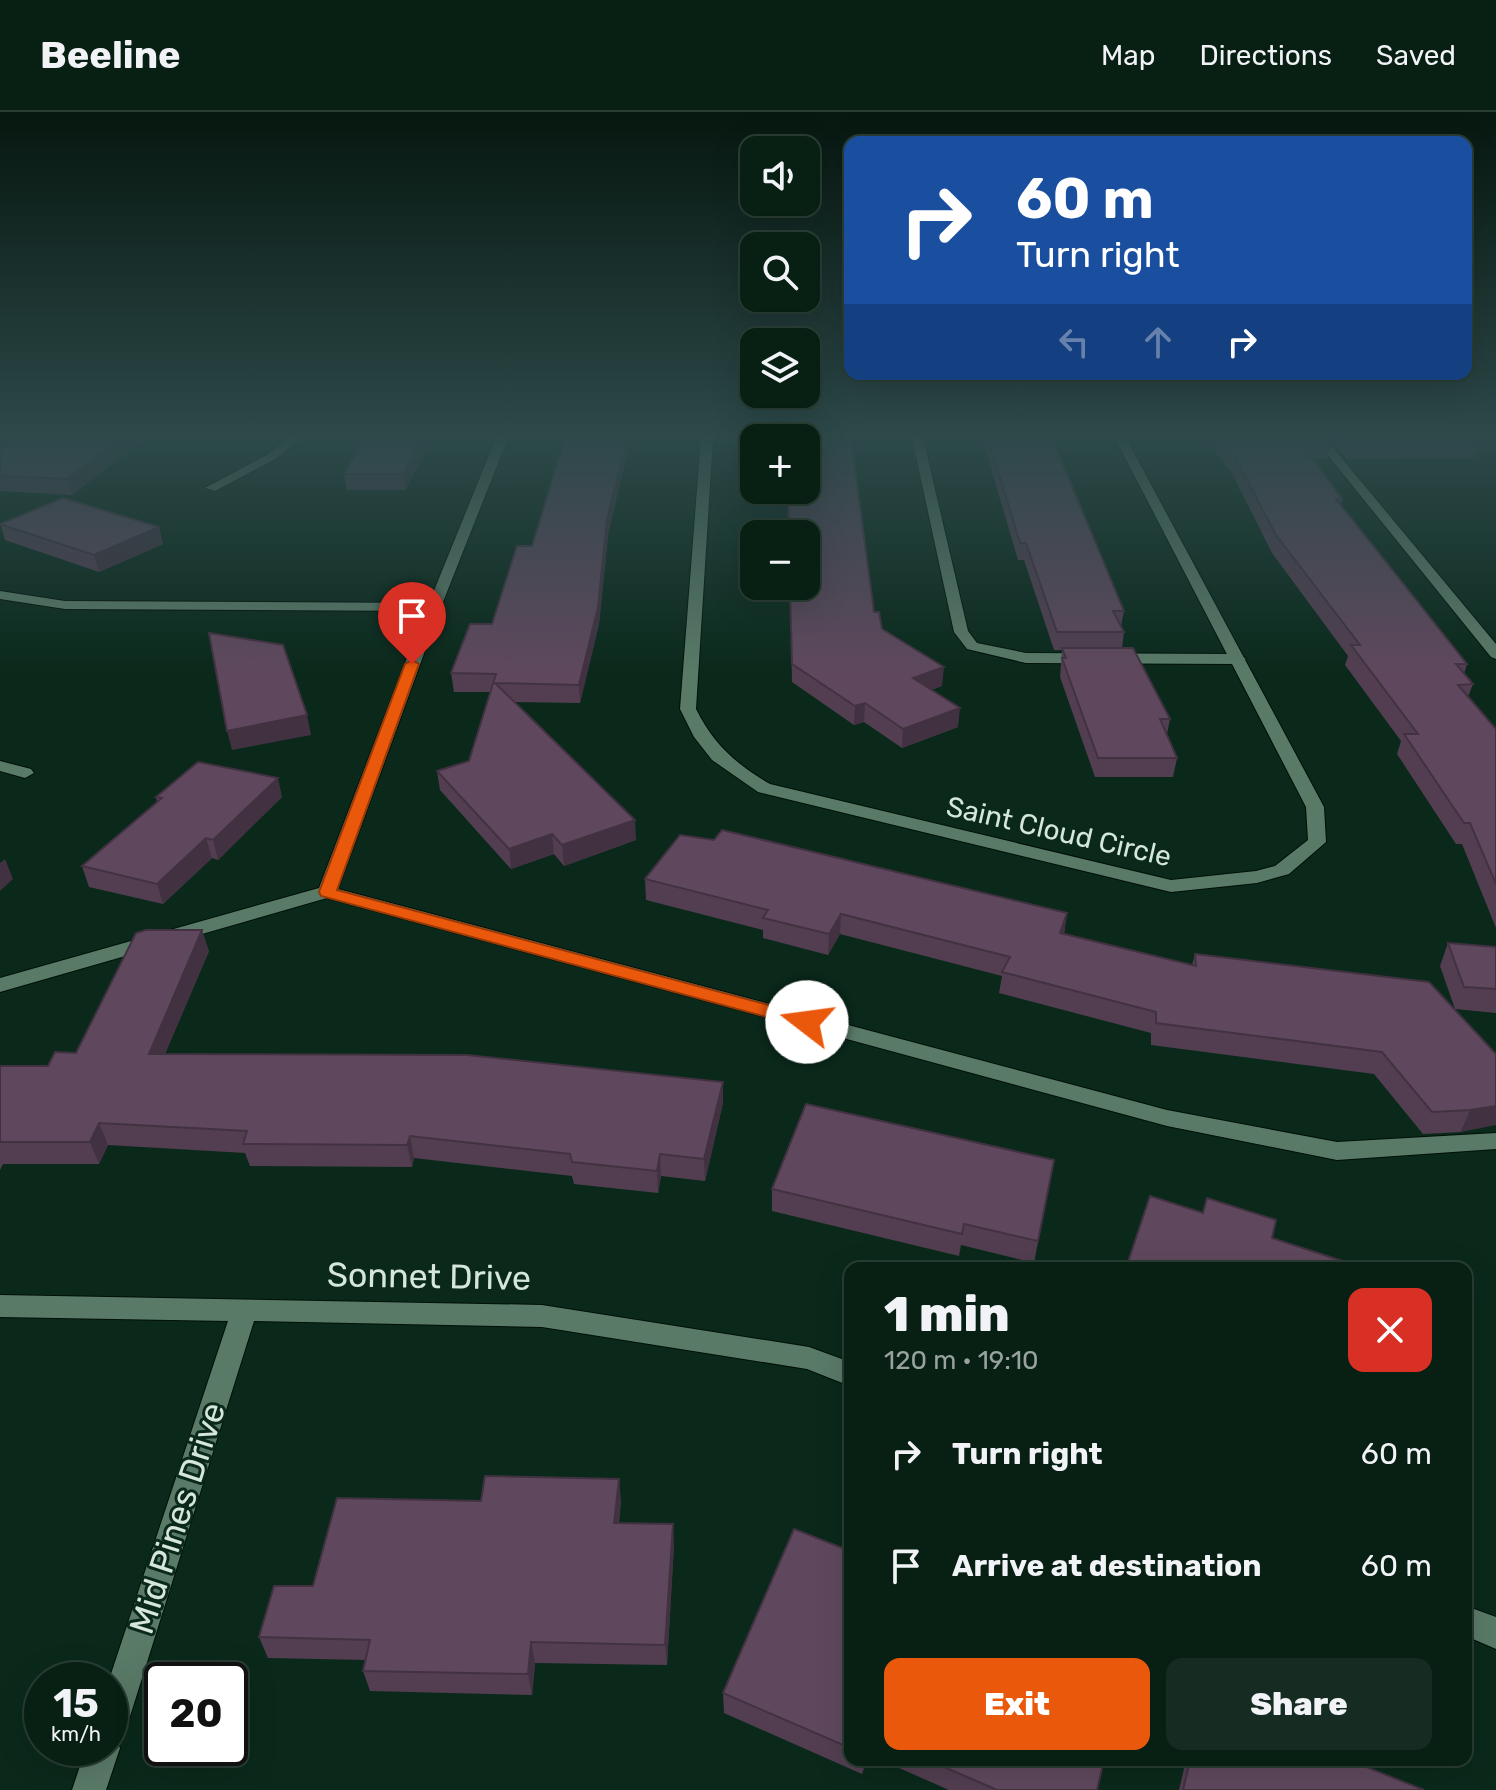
<!DOCTYPE html>
<html lang="en">
<head>
<meta charset="utf-8">
<style>
  body { margin:0; font-family:Rubik,sans-serif; background:#162c22; color:#f1f3f6; height:100vh; display:flex; flex-direction:column; font-size:30px; white-space:nowrap }
  * { box-sizing:border-box; margin:0 }
  p { font-size:26px; color:#98a2a0 }
  .icon { flex:none; width:44px; height:44px; fill:none; stroke:currentColor; stroke-width:2; stroke-linecap:round; stroke-linejoin:round }
  .map { position:relative; flex:1; overflow:hidden }
  .details { position:absolute; left:844px; top:1150px; width:628px; height:504px; display:flex; flex-direction:column; background:#081f14; border-radius:16px; box-shadow:0 8px 32px #0002,0 0 0 2px #293d34 }
  .details>* { flex:none }
  .hud { position:absolute; left:844px; top:24px; width:628px; height:244px; border-radius:16px; box-shadow:0 8px 32px #0002,0 0 0 2px #293d34; background:#1a4fa0; color:#fff; overflow:hidden }
  .controls { position:absolute; left:740px; top:24px; display:grid; gap:16px }
  .controls a { display:grid; place-items:center; width:80px; height:80px; border-radius:16px; background:#081f14; box-shadow:0 8px 32px #0002,0 0 0 2px #293d34; font-size:40px }
  .speed { position:absolute; left:24px; top:1550px; display:flex; gap:16px; font-size:40px; font-weight:700; text-align:center }
  .speed>* { display:grid; place-content:center; width:104px; height:104px; border-radius:50%; background:#081f14; box-shadow:0 8px 32px #0002,0 0 0 2px #293d34; line-height:1 }
  .speed small { font-size:20px; font-weight:400 }
  .speed .limit { border:4px solid #111; border-radius:12px; background:#fff; color:#111 }
  .pin { position:absolute; display:grid; place-items:center; width:68px; height:68px; color:#fff; margin:-82px -34px; border-radius:50% 50% 50% 0; rotate:-45deg; box-shadow:0 0 8px #0007 }
  .pin .icon { rotate:45deg }
  .me { position:absolute; width:88px; margin:-44px; rotate:285deg; stroke-linejoin:round; filter:drop-shadow(0 0 6px #0008) }
  .turn { display:flex; align-items:center; gap:28px; height:168px; padding:0 40px; font-size:36px }
  .turn .icon { width:104px; height:104px; stroke-width:2.5 }
  .turn b { display:block; font-size:56px; line-height:68px }
  .lanes { display:flex; align-items:center; height:76px; padding:0 40px; background:#0003; justify-content:center; gap:40px; direction:ltr }
  .lanes .off { opacity:.35 }
  .round { display:grid; place-items:center; flex:none; width:84px; height:84px; border-radius:16px; background:#162c22 }
  .overview { display:flex; align-items:center; justify-content:space-between; height:136px; padding:0 40px }
  h1 { font-size:48px; font-weight:800; line-height:60px }
  .button { display:flex; gap:16px; margin-top:auto; padding:16px 40px }
  .button a { flex:1; height:92px; border-radius:16px; background:#ea580c; color:#fff; font-size:32px; font-weight:800; line-height:92px; text-align:center }
  .button a+a { background:#162c22; color:#f1f3f6 }
  ul { padding:0; list-style:none }
  li { display:flex; align-items:center; gap:24px; height:112px; padding:0 40px }
  li div { flex:1 }
  li b { display:block; font-size:30px }
  li em { font-style:normal }
  header { display:flex; align-items:center; gap:48px; box-sizing:border-box; height:112px; padding:0 40px; background:#081f14; border-bottom:2px solid #293d34 }
  header strong { font-size:38px }
  nav { display:flex; gap:44px; margin-inline-start:auto; font-size:28px }
  .map>svg:first-child { display:block }
  .lines { fill:none; stroke-linecap:round; stroke-linejoin:round }
  .lane-casing { stroke:#001007; stroke-width:2 }
  .street-casing { stroke:#001007; stroke-width:2 }
  .lane { fill:#5a7a68; fill-rule:evenodd }
  .street { fill:#5a7a68; fill-rule:evenodd }
  .wall { fill:#523e50 }
  .shaded-wall { fill:#423241 }
  .building { fill:#5f485d; stroke:#423241; stroke-width:2 }
  .route { fill:#ea580c; stroke:#983908; stroke-width:2 }
  .labels { text-anchor:middle; stroke-width:6; stroke-linejoin:round; paint-order:stroke }
  .street-label { font-size:28px; fill:#d5e6dc; stroke:#0a291b }
  .near-street-label { font-size:34px; fill:#d5e6dc; stroke:#0a291b }
</style>
</head>
<body>
<header>
<strong>Beeline</strong>
<nav><a>Map</a><a>Directions</a><a>Saved</a></nav>
</header>
<div class="map">
<svg width="1496" height="1678" viewBox="0 0 1496 1678">
  <rect width="100%" height="100%" fill="#0a291b"/>
  <g class="lines">
    <defs>
      <g id="lane">
        <polygon points="496,326 508,326 441,495 338,777 1167,998 1337,1030 1496,1021 1496,1037 1337,1048 1167,1014 327,786 0,880 0,866 319,776 425,499 65,497 0,487 0,479 65,489 429,491"/>
        <polygon points="912,326 923,326 968,519 977,531 1026,541 1238,542 1246,547 1238,552 1026,551 967,537 954,520"/>
        <polygon points="1314,326 1325,326 1496,532 1496,547 1491,545"/>
      </g>
      <g id="street">
        <polygon points="289,326 301,326 275,347 215,379 205,376 267,343"/>
        <path d="M 701,326 L 713,326 L 696,597 C 714,633 736,652 770,672 L 1171,768 L 1256,759 L 1275,754 L 1308,728 L 1306,695 L 1115,326 L 1126,326 L 1324,695 L 1326,730 L 1289,762 L 1257,771 L 1171,780 L 758,680 L 712,648 L 694,625 L 680,597 Z"/>
        <polygon points="0,649 31,657 34,661 25,666 0,659"/>
        <polygon points="0,1183 542,1193 809,1235 850,1250 850,1274 807,1257 542,1215 254,1209 127,1614 122,1626 116,1628 120,1636 106,1678 72,1678 86,1636 110,1636 109,1568 228,1209 0,1205"/>
        <polygon points="1466,1494 1496,1505 1496,1537 1466,1524"/>
      </g>
    </defs>
    <use href="#lane" class="lane-casing"/>
    <use href="#street" class="street-casing"/>
    <use href="#lane" class="lane"/>
    <use href="#street" class="street"/>
  </g>
  <g class="wall">
    <polygon points="0,326 145,326 72,383 0,379"/>
    <polygon points="152,326 193,326 189,328"/>
    <polygon points="433,326 405,378 347,378 344,362"/>
    <polygon points="783,326 851,326 874,500 882,517 942,574 931,578 958,615 902,636 864,610 854,613 792,570 790,474 806,474 806,422 788,422 788,378 806,378 806,326"/>
    <polygon points="982,326 1052,326 1124,499 1121,514 1124,520 1122,536 1170,607 1167,622 1177,646 1173,665 1095,665 1060,565 1062,538 1054,538 1024,448 1018,448"/>
    <polygon points="1204,326 1327,326 1332,331 1327,347 1313,347 1342,387 1341,393 1467,552 1464,562 1473,572 1468,585 1496,617 1496,816 1462,732 1456,732 1397,642 1401,629 1345,553 1348,544 1272,441 1232,361"/>
    <polygon points="1328,326 1475,326 1480,329 1474,346 1347,347"/>
    <polygon points="0,411 159,415 163,432 99,460 5,428"/>
    <polygon points="608,424 599,512 580,591 514,590 636,728 564,754 554,742 511,757 440,678 437,659 469,649 491,580 454,580 451,561 492,512 532,434"/>
    <polygon points="156,685 282,685 218,748 212,746 163,792 89,775 82,754 157,690"/>
    <polygon points="645,767 1067,801 1064,822 1192,853 1195,842 1496,942 1461,1020 1423,1022 1374,962 1151,933 1151,921 999,881 1002,864 840,822 828,843 763,826 763,818 646,788"/>
    <polygon points="1448,831 1496,835 1496,901 1455,897 1440,854"/>
    <polygon points="209,839 165,942 723,970 723,991 705,1069 661,1064 658,1081 574,1072 572,1064 414,1046 412,1055 250,1054 245,1041 108,1033 99,1052 3,1052 0,1058 0,954 48,954 76,941"/>
    <polygon points="1054,1048 1034,1151 961,1133 959,1144 772,1099 772,1077"/>
    <polygon points="621,1388 619,1411 674,1433 667,1553 535,1551 532,1583 370,1579 363,1559 365,1548 268,1546 259,1525 313,1474"/>
    <polygon points="850,1439 850,1648 867,1648 862,1662 724,1601 723,1581"/>
    <polygon points="881,1648 1104,1648 1097,1678 949,1678"/>
    <polygon points="1186,1648 1349,1648 1424,1678 1179,1678"/>
  </g>
  <g class="shaded-wall">
    <polygon points="0,326 27,326 0,342"/>
    <polygon points="122,326 145,326 72,383 67,367"/>
    <polygon points="423,326 433,326 405,378 403,362"/>
    <polygon points="627,326 631,326 608,424 599,512 580,591 579,573 607,407"/>
    <polygon points="159,415 163,432 99,460 94,443"/>
    <polygon points="944,555 942,574 911,585 913,566"/>
    <polygon points="865,591 864,610 854,613 855,594"/>
    <polygon points="960,596 958,615 902,636 903,617"/>
    <polygon points="307,603 311,623 232,638 227,619"/>
    <polygon points="278,666 282,685 218,748 213,728"/>
    <polygon points="635,708 636,728 564,754 562,733"/>
    <polygon points="552,722 554,742 511,757 509,737"/>
    <polygon points="206,726 212,746 163,792 157,772"/>
    <polygon points="5,747 13,767 0,779 0,751"/>
    <polygon points="1067,801 1064,822 1060,821"/>
    <polygon points="841,802 840,822 828,843 829,822"/>
    <polygon points="202,818 209,839 156,963 149,942"/>
    <polygon points="723,970 723,991 705,1069 704,1047"/>
    <polygon points="1496,994 1496,1013 1461,1020 1470,998"/>
    <polygon points="99,1011 108,1033 99,1052 90,1030"/>
    <polygon points="410,1024 414,1046 412,1055 407,1033"/>
    <polygon points="660,1042 661,1064 658,1081 657,1059"/>
    <polygon points="619,1367 621,1388 616,1432 614,1411"/>
    <polygon points="673,1412 674,1433 667,1553 665,1533"/>
    <polygon points="531,1530 535,1551 532,1583 528,1562"/>
    <polygon points="864,1648 867,1648 862,1662"/>
  </g>
  <g class="building">
    <polygon points="21,326 122,326 67,367 0,364 0,338"/>
    <polygon points="365,326 423,326 403,362 344,362"/>
    <polygon points="565,326 627,326 607,407 598,495 579,573 495,571 635,708 562,733 552,722 509,737 437,659 469,649 496,562 451,561 470,512 492,512 517,434 532,434"/>
    <polygon points="786,326 851,326 874,500 879,500 882,517 944,555 913,566 960,596 903,617 865,591 855,594 792,552 790,474 806,474 806,422 789,422 788,378 806,378 806,326"/>
    <polygon points="988,326 1052,326 1124,499 1113,499 1124,520 1057,520 1026,431 1020,431"/>
    <polygon points="1220,326 1327,326 1332,331 1301,331 1342,387 1336,387 1467,552 1456,552 1473,572 1458,573 1496,617 1496,772 1470,711 1464,711 1404,622 1418,622 1351,533 1360,533 1276,423 1235,345"/>
    <polygon points="1346,326 1475,326 1480,329 1351,331"/>
    <polygon points="63,386 159,415 94,443 0,412"/>
    <polygon points="209,521 283,533 307,603 227,619"/>
    <polygon points="1062,536 1133,536 1170,607 1160,607 1177,646 1098,646 1062,546 1066,546"/>
    <polygon points="198,650 278,666 213,728 206,726 157,772 82,754 162,686 156,685"/>
    <polygon points="722,718 1067,801 1060,821 1196,854 1195,842 1429,870 1496,942 1496,994 1470,998 1432,1000 1382,940 1156,911 1156,900 1002,860 1010,845 841,802 829,822 763,806 768,798 645,767 680,723 714,728"/>
    <polygon points="146,818 202,818 149,942 467,943 723,970 704,1047 660,1042 657,1059 572,1050 570,1042 410,1024 407,1033 243,1032 247,1019 99,1011 90,1030 0,1030 0,954 48,954 55,940 76,941 136,821"/>
    <polygon points="1448,831 1496,835 1496,877 1464,875"/>
    <polygon points="806,992 1054,1048 1038,1129 964,1112 962,1122 772,1077"/>
    <polygon points="1150,1084 1203,1101 1207,1086 1276,1108 1272,1126 1364,1156 1126,1156"/>
    <polygon points="485,1364 619,1367 614,1411 673,1412 665,1533 531,1530 528,1562 363,1559 370,1528 259,1525 274,1474 313,1474 337,1386 481,1389"/>
    <polygon points="794,1417 850,1439 850,1636 723,1581"/>
    <polygon points="928,1648 1104,1648 1097,1678 997,1678"/>
    <polygon points="1190,1648 1349,1648 1424,1678 1183,1678"/>
  </g>
  <linearGradient id="sky" x2="0" y2="1"><stop stop-color="#06170f"/><stop offset="0.58" stop-color="#2d494a"/><stop offset="1" stop-color="#2d494a" stop-opacity="0"/></linearGradient>
  <rect width="1496" height="560" fill="url(#sky)"/>
  <polygon class="route" points="412,548 419,552 337,778 814,905 817,910 814,914 807,916 321,784 319,780 405,552"/>
  <g class="labels">
    <g class="street-label">
      <text transform="translate(1059 719) rotate(13)" y="10">Saint Cloud Circle</text>
    </g>
    <g class="near-street-label">
      <text transform="translate(429 1164) rotate(1)" y="12">Sonnet Drive</text>
      <text transform="translate(177 1406) rotate(-72)" y="12">Mid Pines Drive</text>
    </g>
  </g>
</svg>
<div class="controls">
<a><svg class="icon" aria-label="sound" viewBox="0 0 24 24"><path d="M4 9h4l5-4v14l-5-4H4zM17 9q2 3 0 6"/></svg></a>
<a><svg class="icon" aria-label="search" viewBox="0 0 24 24"><circle cx="10" cy="10" r="6"/><path d="M15 15l6 6"/></svg></a>
<a><svg class="icon" aria-label="layers" viewBox="0 0 24 24"><path d="M12 4l9 5-9 5-9-5zM3 14l9 5 9-5"/></svg></a>
<a>+</a>
<a>−</a>
</div>
<div class="speed"><div>15<small>km/h</small></div><div class="limit">20</div></div>
<div class="pin" style="left:412px;top:552px;background:#d93025"><svg class="icon" aria-label="arrive" viewBox="0 0 24 24"><path d="M6 21V4h12l-3 4 3 4H6"/></svg></div>
<svg class="me" style="left:807px;top:910px" viewBox="-20 -20 40 40"><circle r="19" fill="#fff"/><path d="M0-13L10 11 0 6-10 11z" fill="#ea580c"/></svg>
<div class="hud">
<div class="turn"><svg class="icon" aria-label="right" viewBox="0 0 24 24"><path d="M7 20v-9h11M14 6l5 5-5 5"/></svg><div><b>60 m</b>Turn right</div></div>
<div class="lanes"><svg class="icon off" aria-label="left" viewBox="0 0 24 24"><path d="M17 20v-9H6M10 6l-5 5 5 5"/></svg><svg class="icon off" aria-label="ahead" viewBox="0 0 24 24"><path d="M12 20V5M6 11l6-6 6 6"/></svg><svg class="icon" aria-label="right" viewBox="0 0 24 24"><path d="M7 20v-9h11M14 6l5 5-5 5"/></svg></div>
</div>
<section class="details">
<div class="overview"><div><h1>1 min</h1><p>120 m · 19:10</p></div><a class="round" style="background:#d93025;color:#fff"><svg class="icon" aria-label="close" viewBox="0 0 24 24"><path d="M6 6l12 12M18 6L6 18"/></svg></a></div>
<ul>
<li><svg class="icon" aria-label="right" viewBox="0 0 24 24"><path d="M7 20v-9h11M14 6l5 5-5 5"/></svg><div><b>Turn right</b></div><em>60 m</em></li>
<li><svg class="icon" aria-label="arrive" viewBox="0 0 24 24"><path d="M6 21V4h12l-3 4 3 4H6"/></svg><div><b>Arrive at destination</b></div><em>60 m</em></li>
</ul>
<div class="button"><a>Exit</a><a>Share</a></div>
</section>
</div>
</body>
</html>
